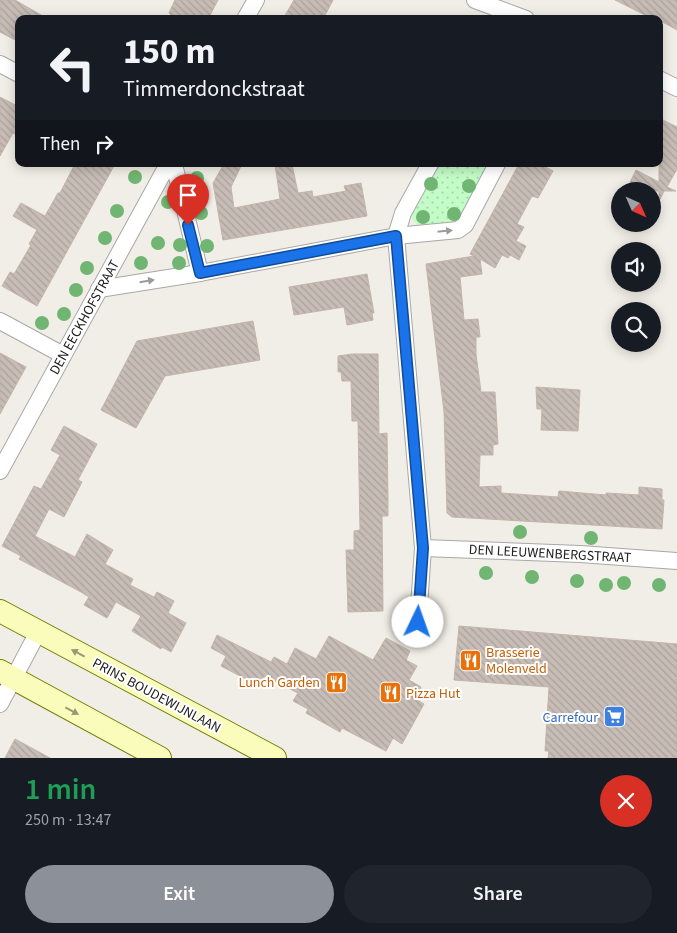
<!DOCTYPE html>
<html lang="en">
<head>
<meta charset="utf-8">
<style>
  body { margin:0; font-family:"Source Sans 3",sans-serif; background:#20242c; color:#f1f3f6; height:100vh; display:flex; flex-direction:column; font-size:19px; white-space:nowrap }
  * { box-sizing:border-box; margin:0 }
  p { font-size:16px; color:#9ea1a6 }
  .icon { flex:none; width:28px; height:28px; fill:none; stroke:currentColor; stroke-width:2; stroke-linecap:round; stroke-linejoin:round }
  .map { position:relative; height:758px; overflow:hidden }
  .side { display:flex; flex-direction:column; background:#171b24; flex:1 }
  .side>* { flex:none }
  .guide { position:absolute; left:15px; top:15px; width:648px; height:152px; border-radius:10px; box-shadow:0 2px 12px #0003; background:#171b24; color:#f1f3f6; overflow:hidden }
  .needle { width:32px; rotate:135deg }
  .fabs { position:absolute; left:611px; top:182px; display:grid; gap:10px }
  .fabs a { display:grid; place-items:center; width:50px; height:50px; border-radius:50%; background:#171b24; box-shadow:0 2px 12px #0003; font-size:25px }
  .pin { position:absolute; display:grid; place-items:center; width:42px; height:42px; color:#fff; margin:-51px -21px; border-radius:50% 50% 50% 0; rotate:-45deg; box-shadow:0 0 5px #0007 }
  .pin .icon { rotate:45deg }
  .me { position:absolute; width:55px; margin:-28px; rotate:3deg; stroke-linejoin:round; filter:drop-shadow(0 0 4px #0008) }
  .turn { display:flex; align-items:center; gap:18px; height:105px; padding:0 25px; font-size:22px }
  .turn .icon { width:65px; height:65px; stroke-width:2.5 }
  .turn b { display:block; font-size:35px; line-height:42px }
  .then { display:flex; align-items:center; height:48px; padding:0 25px; background:#0003; gap:10px; font-size:19px }
  .round { display:grid; place-items:center; flex:none; width:52px; height:52px; border-radius:26px; background:#20242c }
  .summary { display:flex; align-items:center; justify-content:space-between; height:85px; padding:0 25px }
  h1 { font-size:30px; font-weight:600; line-height:38px; color:#1e9e55 }
  .cta { display:flex; gap:10px; margin-top:auto; padding:10px 25px }
  .cta a { flex:1; height:58px; border-radius:30px; background:#8c9099; color:#fff; font-size:20px; font-weight:600; line-height:58px; text-align:center }
  .cta a+a { background:#20242c; color:#f1f3f6 }
  .map>svg:first-child { display:block }
  .park { fill:url(#park-dots) }
  .building { fill:url(#building-back-hatch); stroke:#c4b4a8 }
  .lines { fill:none; stroke-linecap:round; stroke-linejoin:round }
  .street-casing { stroke:#a8a8a8; stroke-width:18 }
  .secondary-casing { stroke:#717f00; stroke-width:24 }
  .street { stroke:#fff; stroke-width:16 }
  .secondary { stroke:#f9fcba; stroke-width:22 }
  .tree { fill:#70b571 }
  .oneway { fill:#9b9b9b }
  .oneway2 { fill:#989975 }
  .route-casing { stroke:#114b97; stroke-width:12 }
  .route { stroke:#1a73e8; stroke-width:9 }
  .labels { text-anchor:middle; stroke-width:4; stroke-linejoin:round; paint-order:stroke }
  .street-label { font-size:14px; fill:#212121; stroke:#fff }
  .food-label { font-size:14px; fill:#c56008; stroke:#fff; text-anchor:start }
  .shop-label { font-size:14px; fill:#366cbe; stroke:#fff; text-anchor:end }
</style>
</head>
<body>
<div class="map">
<svg width="677" height="758" viewBox="0 0 677 758">
  <defs>
    <pattern id="park-dots" width="8" height="8" patternUnits="userSpaceOnUse" patternTransform="scale(1.25)"><rect width="8" height="8" fill="#c3fcc7"/><path d="M2 2h.1M6 6h.1" fill="none" stroke="#a7d8ab" stroke-width="1.8" stroke-linecap="round"/></pattern>
    <pattern id="building-back-hatch" width="6" height="6" patternUnits="userSpaceOnUse" patternTransform="scale(1.25)"><rect width="6" height="6" fill="#c7bdb6"/><path d="M-1 5l2 2M0 0l6 6M5-1l2 2" fill="none" stroke="#aba29c"/></pattern>
  </defs>
  <rect width="100%" height="100%" fill="#f1eee7"/>
  <path class="park" d="M 437,164 L 488,164 L 465,208 L 456,221 C 442,223 415,235 411,214 Z"/>
  <g class="building">
    <polygon points="0,0 15,0 48,19 19,19 19,42 0,32"/>
    <polygon points="175,0 218,0 208,19 175,19 169,13"/>
    <polygon points="294,0 333,0 323,19 283,19"/>
    <polygon points="615,0 677,0 677,30 659,20 659,19 653,19"/>
    <polygon points="0,97 19,107 19,136 13,133 0,156"/>
    <polygon points="659,118 677,127 677,169 667,187 676,191 664,191 659,201 659,191 626,191 636,170 659,182"/>
    <polygon points="75,164 115,164 37,306 2,286 10,272 14,274 31,245 29,244 37,230 13,216 21,203 45,216 58,193 60,193"/>
    <polygon points="224,164 242,164 231,187 234,208 280,199 275,164 292,164 298,193 312,191 313,197 346,191 344,186 361,183 367,216 223,240 213,183"/>
    <polygon points="519,164 540,164 553,171 538,198 532,196 517,224 524,227 516,241 526,246 519,260 510,255 508,258 502,255 495,268 480,259 482,274 460,277 464,320 478,319 480,337 476,337 476,354 481,392 495,392 498,444 493,445 493,455 480,455 479,487 501,486 501,493 558,497 559,491 606,495 606,493 639,495 639,487 662,489 662,500 664,500 662,529 452,517 447,513 444,412 426,264 474,256 470,254"/>
    <polygon points="367,274 374,313 372,313 373,320 347,325 344,307 294,315 289,287"/>
    <polygon points="253,321 260,360 165,376 136,428 101,410 137,341"/>
    <polygon points="0,353 26,367 0,414"/>
    <polygon points="352,354 378,354 379,434 387,433 388,499 388,516 382,516 383,611 348,612 346,550 354,550 354,531 360,530 358,421 352,421 351,381 342,381 341,372 338,372 338,356"/>
    <polygon points="536,387 580,390 578,431 541,430 542,409 537,409"/>
    <polygon points="64,426 97,444 78,480 82,482 64,517 49,509 35,536 75,557 87,534 113,550 105,564 133,579 130,585 154,597 157,592 174,601 168,613 186,623 171,652 162,647 161,649 132,631 141,616 116,602 107,618 84,605 89,597 81,592 19,559 21,556 2,546 34,486 41,489 60,455 51,450"/>
    <polygon points="459,626 677,644 677,758 548,758 549,751 545,751 549,687 454,680"/>
    <polygon points="217,635 271,662 274,657 287,664 295,648 316,659 329,636 373,660 386,638 410,651 406,660 417,666 409,680 421,687 415,699 424,704 402,744 393,738 386,751 342,728 340,732 306,713 308,709 293,701 298,693 265,676 259,686 221,666 226,656 211,648"/>
    <polygon points="15,739 50,758 5,758"/>
  </g>
  <g class="lines">
    <defs>
      <g id="street">
        <polyline points="475,0 526,19"/>
        <polyline points="245,19 256,0"/>
        <polyline points="0,64 19,74"/>
        <polyline points="659,79 677,88"/>
        <polyline points="174,164 200,273"/>
        <polyline points="99,289 200,273 396,236 458,230 465,225 497,164"/>
        <polyline points="0,321 63,355"/>
        <polyline points="0,471 168,164"/>
        <polyline points="423,548 580,554 677,561"/>
        <polyline points="418,622 423,548 396,236 403,213 430,164"/>
        <polyline points="0,704 38,632"/>
      </g>
      <g id="secondary">
        <polyline points="0,611 275,758"/>
        <polyline points="0,671 160,758"/>
      </g>
    </defs>
    <use href="#street" class="street-casing"/>
    <use href="#secondary" class="secondary-casing"/>
    <use href="#street" class="street"/>
    <use href="#secondary" class="secondary"/>
  </g>
  <g class="tree">
    <circle cx="135" cy="177" r="7"/>
    <circle cx="197" cy="178" r="7"/>
    <circle cx="431" cy="184" r="7"/>
    <circle cx="469" cy="186" r="7"/>
    <circle cx="168" cy="202" r="7"/>
    <circle cx="117" cy="211" r="7"/>
    <circle cx="201" cy="213" r="7"/>
    <circle cx="454" cy="214" r="7"/>
    <circle cx="423" cy="217" r="7"/>
    <circle cx="105" cy="238" r="7"/>
    <circle cx="158" cy="243" r="7"/>
    <circle cx="180" cy="245" r="7"/>
    <circle cx="207" cy="246" r="7"/>
    <circle cx="141" cy="263" r="7"/>
    <circle cx="179" cy="263" r="7"/>
    <circle cx="87" cy="268" r="7"/>
    <circle cx="76" cy="290" r="7"/>
    <circle cx="64" cy="314" r="7"/>
    <circle cx="42" cy="323" r="7"/>
    <circle cx="520" cy="532" r="7"/>
    <circle cx="591" cy="538" r="7"/>
    <circle cx="486" cy="573" r="7"/>
    <circle cx="532" cy="577" r="7"/>
    <circle cx="577" cy="581" r="7"/>
    <circle cx="624" cy="583" r="7"/>
    <circle cx="606" cy="585" r="7"/>
    <circle cx="659" cy="585" r="7"/>
  </g>
  <defs><path id="oneway-solid" d="M-6-.8H1V-3.2L6.5 0L1 3.2V.8H-6Z" transform="scale(1.25)"/></defs>
  <g class="oneway">
    <use href="#oneway-solid" transform="translate(445 231) rotate(-6)"/>
    <use href="#oneway-solid" transform="translate(147 281) rotate(-9)"/>
  </g>
  <g class="oneway2">
    <use href="#oneway-solid" transform="translate(78 653) rotate(-152)"/>
    <use href="#oneway-solid" transform="translate(72 711) rotate(28)"/>
  </g>
  <g class="lines">
    <defs>
      <polyline id="route" points="188,225 200,273 396,236 423,548 418,622"/>
    </defs>
    <use href="#route" class="route-casing"/>
    <use href="#route" class="route"/>
  </g>
  <defs>
    <symbol id="restaurant-square" viewBox="-11 -11 22 22"><rect x="-9" y="-9" width="18" height="18" rx="4" fill="#e8710a" stroke="#fff"/><path d="M-5-6h1v4h1v-4h1v4h1v-4h1v5L-1.5 .5V6h-2V.5L-5-1ZM5-6V6H3V1.5H1.5Q1.5-4 5-6Z" fill="#fff"/></symbol>
    <symbol id="supermarket-square" viewBox="-11 -11 22 22"><rect x="-9" y="-9" width="18" height="18" rx="4" fill="#3f7fe0" stroke="#fff"/><path d="M-6-5.5h2.5l.6 2H6L4.5 2H-2.5L-4.4-4H-6ZM-1.5 3.2a1.3 1.3 0 1 0 .1 0ZM3 3.2a1.3 1.3 0 1 0 .1 0Z" fill="#fff"/></symbol>
  </defs>
  <g fill-rule="evenodd">
    <use href="#restaurant-square" x="458" y="648" width="25" height="25"/>
    <use href="#restaurant-square" x="324" y="670" width="25" height="25"/>
    <use href="#restaurant-square" x="378" y="680" width="25" height="25"/>
    <use href="#supermarket-square" x="602" y="704" width="25" height="25"/>
  </g>
  <g class="labels">
    <g class="street-label">
      <text transform="translate(84 317) rotate(-61)" y="5">DEN EECKHOFSTRAAT</text>
      <text transform="translate(550 553) rotate(3)" y="5">DEN LEEUWENBERGSTRAAT</text>
      <text transform="translate(157 695) rotate(28)" y="5">PRINS BOUDEWIJNLAAN</text>
    </g>
    <g class="food-label">
      <text x="486" y="657">Brasserie<tspan x="486" dy="16">Molenveld</tspan></text>
      <text x="320" y="687" text-anchor="end">Lunch Garden</text>
      <text x="406" y="698">Pizza Hut</text>
    </g>
    <g class="shop-label">
      <text x="598" y="722">Carrefour</text>
    </g>
  </g>
</svg>
<div class="fabs">
<a><svg class="needle" viewBox="-14 -14 28 28"><path d="M0-13l5 13h-10z" fill="#e53935"/><path d="M0 13l5-13h-10z" fill="#9ea1a6"/></svg></a>
<a><svg class="icon" aria-label="sound" viewBox="0 0 24 24"><path d="M4 9h4l5-4v14l-5-4H4zM17 9q2 3 0 6"/></svg></a>
<a><svg class="icon" aria-label="search" viewBox="0 0 24 24"><circle cx="10" cy="10" r="6"/><path d="M15 15l6 6"/></svg></a>
</div>
<div class="pin" style="left:188px;top:225px;background:#d93025"><svg class="icon" aria-label="arrive" viewBox="0 0 24 24"><path d="M6 21V4h12l-3 4 3 4H6"/></svg></div>
<svg class="me" style="left:418px;top:622px" viewBox="-20 -20 40 40"><circle r="19" fill="#fff"/><path d="M0-13L10 11 0 6-10 11z" fill="#1a73e8"/></svg>
<div class="guide">
<div class="turn"><svg class="icon" aria-label="left" viewBox="0 0 24 24"><path d="M17 20v-9H6M10 6l-5 5 5 5"/></svg><div><b>150 m</b>Timmerdonckstraat</div></div>
<div class="then">Then<svg class="icon" aria-label="right" viewBox="0 0 24 24"><path d="M7 20v-9h11M14 6l5 5-5 5"/></svg></div>
</div>
</div>
<section class="side">
<div class="summary"><div><h1>1 min</h1><p>250 m · 13:47</p></div><a class="round" style="background:#d93025;color:#fff"><svg class="icon" aria-label="close" viewBox="0 0 24 24"><path d="M6 6l12 12M18 6L6 18"/></svg></a></div>
<div class="cta"><a>Exit</a><a>Share</a></div>
</section>
</body>
</html>
